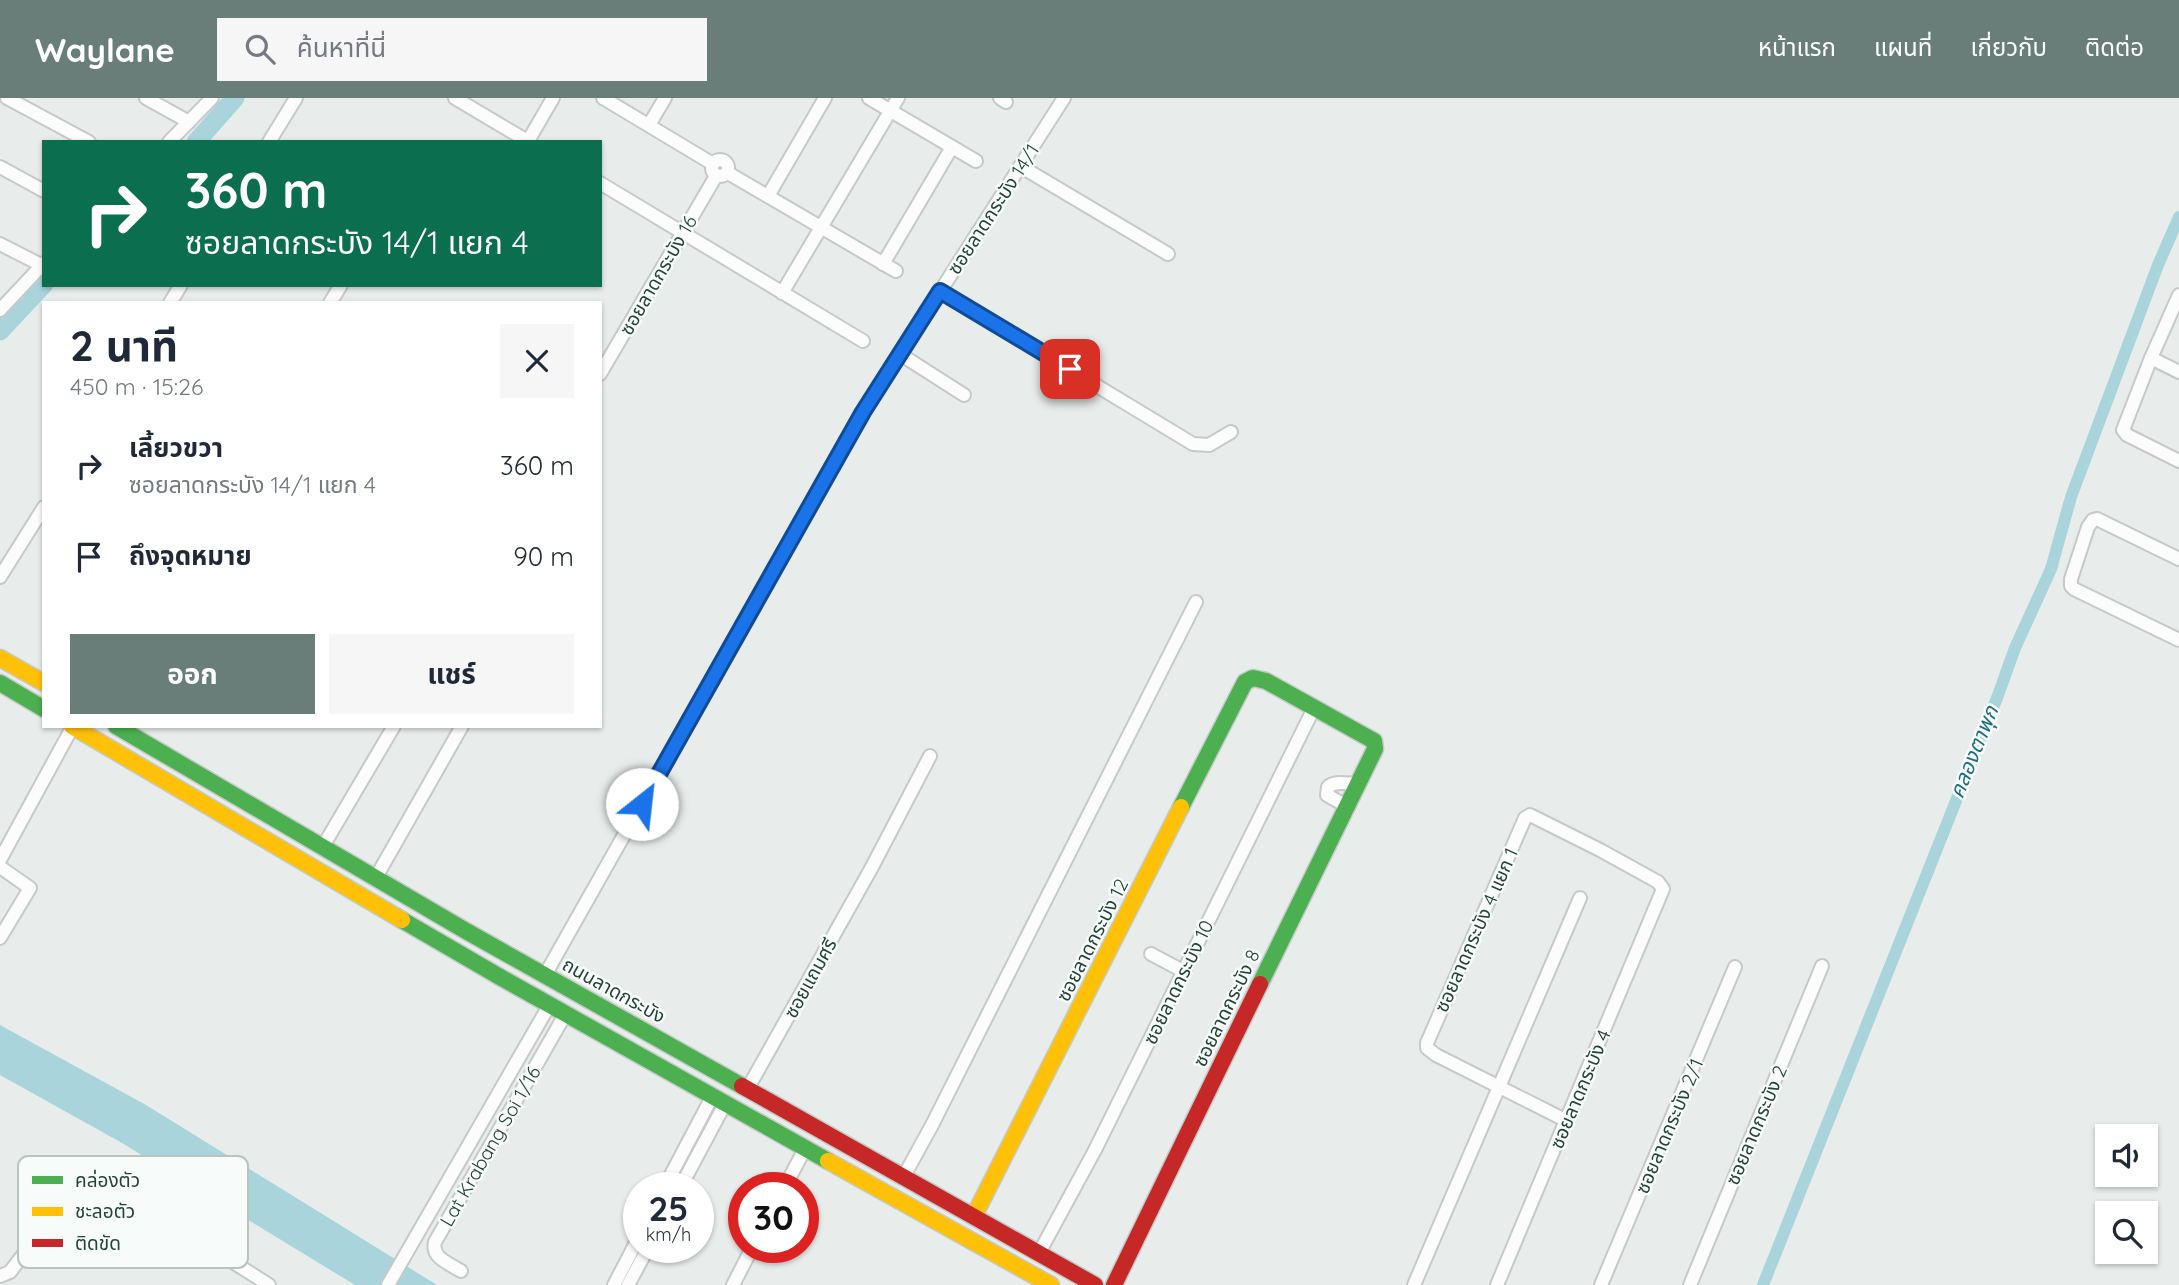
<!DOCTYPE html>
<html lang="th">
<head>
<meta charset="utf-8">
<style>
  body { margin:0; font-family:Quicksand,"Noto Sans Thai",sans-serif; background:#f6f6f7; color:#1f2937; height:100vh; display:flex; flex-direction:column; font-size:26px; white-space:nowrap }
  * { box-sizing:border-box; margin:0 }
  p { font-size:23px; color:#747a83 }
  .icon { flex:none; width:38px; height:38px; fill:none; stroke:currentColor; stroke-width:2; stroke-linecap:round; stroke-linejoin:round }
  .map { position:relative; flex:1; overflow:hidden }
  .drawer { position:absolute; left:42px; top:203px; width:560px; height:427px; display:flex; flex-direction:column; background:#fff; border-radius:0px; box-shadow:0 2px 5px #0004 }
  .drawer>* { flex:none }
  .guide { position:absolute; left:42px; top:42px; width:560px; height:147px; border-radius:0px; box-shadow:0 2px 5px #0004; background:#0b6e4f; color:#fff; overflow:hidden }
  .tools { position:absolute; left:2095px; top:1026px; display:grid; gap:14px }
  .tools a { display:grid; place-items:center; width:63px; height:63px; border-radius:0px; background:#fff; box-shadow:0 2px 5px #0004; font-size:35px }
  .speed { position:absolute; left:623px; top:1074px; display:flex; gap:14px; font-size:35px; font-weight:700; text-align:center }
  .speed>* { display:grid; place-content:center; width:91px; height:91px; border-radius:50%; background:#fff; box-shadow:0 2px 5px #0004; line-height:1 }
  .speed small { font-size:18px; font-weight:400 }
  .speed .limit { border:10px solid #d22; background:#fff; color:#111 }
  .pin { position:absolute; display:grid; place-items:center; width:60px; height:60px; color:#fff; margin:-30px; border-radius:14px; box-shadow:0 4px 10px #0006 }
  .me { position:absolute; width:77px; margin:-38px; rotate:29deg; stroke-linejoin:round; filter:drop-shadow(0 0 5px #0008) }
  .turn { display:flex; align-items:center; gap:24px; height:147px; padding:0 28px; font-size:32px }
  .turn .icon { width:91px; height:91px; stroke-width:2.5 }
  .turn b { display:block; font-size:49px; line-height:60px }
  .round { display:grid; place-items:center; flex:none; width:74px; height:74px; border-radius:0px; background:#f6f6f7 }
  .summary { display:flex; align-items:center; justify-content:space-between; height:119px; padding:0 28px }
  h1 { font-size:42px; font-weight:700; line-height:52px }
  .cta { display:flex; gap:14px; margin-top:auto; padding:14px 28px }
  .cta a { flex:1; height:80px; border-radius:0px; background:#697e78; color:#fff; font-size:28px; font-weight:700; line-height:80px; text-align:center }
  .cta a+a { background:#f6f6f7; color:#1f2937 }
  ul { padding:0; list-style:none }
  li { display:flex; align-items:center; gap:21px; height:91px; padding:0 28px }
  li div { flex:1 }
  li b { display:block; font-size:26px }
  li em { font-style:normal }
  header { display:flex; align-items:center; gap:42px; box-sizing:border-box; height:98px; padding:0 35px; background:#697e78; color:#fff }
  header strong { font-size:33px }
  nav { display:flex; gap:38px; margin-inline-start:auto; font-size:24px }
  .search { width:490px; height:63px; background:#f6f6f7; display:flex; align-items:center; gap:18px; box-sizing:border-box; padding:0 24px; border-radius:0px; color:#747a83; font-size:26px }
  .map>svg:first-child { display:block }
  .water { fill:#a9d4db }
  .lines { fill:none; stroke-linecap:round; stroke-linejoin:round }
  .canal { stroke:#a9d4db; stroke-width:12 }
  .river { stroke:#a9d4db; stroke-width:19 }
  .street-casing { stroke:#c5cac8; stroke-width:16 }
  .fast-casing { stroke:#c3cbc8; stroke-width:19 }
  .slow-casing { stroke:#c3cbc8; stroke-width:19 }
  .jam-casing { stroke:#c3cbc8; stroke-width:19 }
  .street { stroke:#fcfcfc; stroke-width:12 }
  .fast { stroke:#4caf50; stroke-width:16 }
  .slow { stroke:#ffc107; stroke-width:16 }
  .jam { stroke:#c62828; stroke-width:16 }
  .route-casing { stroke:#114b97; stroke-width:18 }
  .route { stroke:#1a73e8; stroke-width:12 }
  .labels { text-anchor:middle; stroke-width:5; stroke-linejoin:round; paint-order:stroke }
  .street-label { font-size:19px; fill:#24423a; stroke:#f7fbf9 }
  .water-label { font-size:21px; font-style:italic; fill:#1c6f80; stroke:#f7fbf9 }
  .key { fill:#f7fbf9; stroke:#b8c4c0; stroke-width:2 }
  .key-label { font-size:19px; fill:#24423a }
</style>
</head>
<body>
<header>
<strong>Waylane</strong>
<div class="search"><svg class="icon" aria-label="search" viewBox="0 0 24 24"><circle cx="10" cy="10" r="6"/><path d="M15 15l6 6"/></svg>ค้นหาที่นี่</div>
<nav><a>หน้าแรก</a><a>แผนที่</a><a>เกี่ยวกับ</a><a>ติดต่อ</a></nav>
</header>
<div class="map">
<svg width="2179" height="1187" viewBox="0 0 2179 1187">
  <rect width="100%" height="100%" fill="#e8edeb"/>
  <polygon class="water" points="0,927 146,1007 437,1187 355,1187 122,1045 0,977"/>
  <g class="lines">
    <polyline class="canal" points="1763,1187 1997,600 2015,550 2051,471 2071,399 2158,167 2179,119"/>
    <g class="river">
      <polyline points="196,44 235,0"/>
      <polyline points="0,233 44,186"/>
    </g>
    <defs>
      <g id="street">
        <polyline points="7,0 89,44"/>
        <polyline points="146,0 189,24"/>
        <polyline points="455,0 529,44"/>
        <polyline points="603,0 713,66"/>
        <polyline points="869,0 976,63"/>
        <polyline points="1000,0 1006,4"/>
        <polyline points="649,27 665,0"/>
        <polyline points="528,43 553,0"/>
        <polyline points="169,44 212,0"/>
        <polyline points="269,44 296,0"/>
        <circle cx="720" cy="70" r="8"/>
        <polyline points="1020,68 1168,156"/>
        <polyline points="0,69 44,93"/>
        <polyline points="728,75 896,173"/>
        <polyline points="600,85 863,243"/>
        <polyline points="768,98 825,0"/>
        <polyline points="0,146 41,167"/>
        <polyline points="883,166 952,49"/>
        <polyline points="940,193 1193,346 1209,347 1231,334"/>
        <polyline points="782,195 898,0"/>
        <polyline points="2179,197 2151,260 2123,332 2127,337 2179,363"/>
        <polyline points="170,205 181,187"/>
        <polyline points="330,205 341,187"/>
        <polyline points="0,212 44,165"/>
        <polyline points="900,256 964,297"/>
        <polyline points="2151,260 2179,274"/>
        <polyline points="600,276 716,78"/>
        <polyline points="2179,461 2097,421 2093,422 2088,429 2071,481 2071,488 2074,491 2179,542"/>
        <polyline points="0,479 44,409"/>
        <path d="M 1348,709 L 1327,697 L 1328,689 C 1335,682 1349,686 1359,686"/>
        <polyline points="322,750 394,628"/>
        <polyline points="0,762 73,628"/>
        <polyline points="0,769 30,790 0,840"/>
        <polyline points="375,781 462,628"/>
        <polyline points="1151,856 1183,873"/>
        <polyline points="545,877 863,314 1064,0"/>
        <polyline points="748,990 872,769 930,658"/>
        <polyline points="904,1078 932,1027 1196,504"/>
        <polyline points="664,1090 713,997"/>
        <polyline points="680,1090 726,1004"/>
        <polyline points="784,1090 806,1049"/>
        <polyline points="211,1150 269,1187"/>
        <polyline points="1039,1155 1095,1052 1314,610"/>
        <path d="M 461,1173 C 449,1165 431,1160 435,1144 L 566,915"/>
        <polyline points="0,1178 10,1174 71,1095 78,1090 105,1084"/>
        <polyline points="388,1187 550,906"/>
        <polyline points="614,1187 639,1139"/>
        <polyline points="628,1187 648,1150"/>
        <polyline points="733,1187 752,1150"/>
        <polyline points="1414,1187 1580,800"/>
        <polyline points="1497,1187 1663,791 1658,784 1600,752 1530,717 1525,720 1427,945 1427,950 1436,957 1567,1023"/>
        <polyline points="1601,1187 1735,869"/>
        <polyline points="1690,1187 1822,868"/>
      </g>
      <g id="fast">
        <polyline points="0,585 44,611"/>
        <polyline points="116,628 466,833 742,988"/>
        <polyline points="1181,709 1245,584 1253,580 1266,583 1374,643 1375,651 1260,886"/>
        <polyline points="402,822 500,879 828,1063"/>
      </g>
      <g id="slow">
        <polyline points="0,560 44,585"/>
        <polyline points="72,628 402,822"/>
        <polyline points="828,1063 1051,1187"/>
        <polyline points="974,1118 1181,709"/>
      </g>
      <g id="jam">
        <polyline points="742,988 1095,1187"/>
        <polyline points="1114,1187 1260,886"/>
      </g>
    </defs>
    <use href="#street" class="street-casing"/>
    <use href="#fast" class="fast-casing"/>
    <use href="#slow" class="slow-casing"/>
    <use href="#jam" class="jam-casing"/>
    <use href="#street" class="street"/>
    <use href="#fast" class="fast"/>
    <use href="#slow" class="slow"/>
    <use href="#jam" class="jam"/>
  </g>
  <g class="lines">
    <defs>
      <polyline id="route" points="642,706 863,314 940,193 1070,271"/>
    </defs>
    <use href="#route" class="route-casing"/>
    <use href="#route" class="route"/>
  </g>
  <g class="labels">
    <g class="street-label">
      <text transform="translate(993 111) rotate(-57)" y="7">ซอยลาดกระบัง 14/1</text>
      <text transform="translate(658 177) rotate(-60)" y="7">ซอยลาดกระบัง 16</text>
      <text transform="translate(1476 832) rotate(-66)" y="7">ซอยลาดกระบัง 4 แยก 1</text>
      <text transform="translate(1092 842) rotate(-63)" y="7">ซอยลาดกระบัง 12</text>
      <text transform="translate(810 880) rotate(-61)" y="7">ซอยแถมศรี</text>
      <text transform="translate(1178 884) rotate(-64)" y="7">ซอยลาดกระบัง 10</text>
      <text transform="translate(614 892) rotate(29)" y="7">ถนนลาดกระบัง</text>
      <text transform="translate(1226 910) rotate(-64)" y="7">ซอยลาดกระบัง 8</text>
      <text transform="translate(1580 991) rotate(-67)" y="7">ซอยลาดกระบัง 4</text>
      <text transform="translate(1756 1027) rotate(-67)" y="7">ซอยลาดกระบัง 2</text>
      <text transform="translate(1669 1028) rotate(-67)" y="7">ซอยลาดกระบัง 2/1</text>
      <text transform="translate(490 1048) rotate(-60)" y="7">Lat Krabang Soi 1/16</text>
    </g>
    <g class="water-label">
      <text transform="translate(1974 654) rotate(-68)" y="7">คลองตาพุก</text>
    </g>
  </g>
  <rect x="18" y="1058" width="230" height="112" rx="10" class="key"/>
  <rect x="32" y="1078" width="31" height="8" fill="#4caf50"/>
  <rect x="32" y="1109" width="31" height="9" fill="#ffc107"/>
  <rect x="32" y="1141" width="31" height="8" fill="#c62828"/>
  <g class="key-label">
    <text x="75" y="1089">คล่องตัว</text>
    <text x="75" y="1120">ชะลอตัว</text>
    <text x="75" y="1152">ติดขัด</text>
  </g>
</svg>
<div class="tools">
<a><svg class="icon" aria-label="sound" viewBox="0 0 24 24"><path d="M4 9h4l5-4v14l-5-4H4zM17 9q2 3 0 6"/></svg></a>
<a><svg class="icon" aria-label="search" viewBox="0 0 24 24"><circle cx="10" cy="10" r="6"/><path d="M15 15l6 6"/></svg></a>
</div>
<div class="speed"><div>25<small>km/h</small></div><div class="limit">30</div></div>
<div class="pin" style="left:1070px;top:271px;background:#d93025"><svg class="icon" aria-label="arrive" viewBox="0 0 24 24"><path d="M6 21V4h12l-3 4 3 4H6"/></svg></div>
<svg class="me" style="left:642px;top:706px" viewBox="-20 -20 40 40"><circle r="19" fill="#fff"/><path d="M0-13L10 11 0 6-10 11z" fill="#1a73e8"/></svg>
<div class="guide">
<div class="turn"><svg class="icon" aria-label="right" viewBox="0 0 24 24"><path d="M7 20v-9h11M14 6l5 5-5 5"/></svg><div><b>360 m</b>ซอยลาดกระบัง 14/1 แยก 4</div></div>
</div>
<section class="drawer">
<div class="summary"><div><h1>2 นาที</h1><p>450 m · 15:26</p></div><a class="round"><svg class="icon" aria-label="close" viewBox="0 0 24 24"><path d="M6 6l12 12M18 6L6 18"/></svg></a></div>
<ul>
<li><svg class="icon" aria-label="right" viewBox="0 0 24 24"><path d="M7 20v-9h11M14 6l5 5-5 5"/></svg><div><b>เลี้ยวขวา</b><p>ซอยลาดกระบัง 14/1 แยก 4</p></div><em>360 m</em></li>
<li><svg class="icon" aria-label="arrive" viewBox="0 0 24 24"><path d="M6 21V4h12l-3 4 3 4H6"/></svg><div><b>ถึงจุดหมาย</b></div><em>90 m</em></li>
</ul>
<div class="cta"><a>ออก</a><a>แชร์</a></div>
</section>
</div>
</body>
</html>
